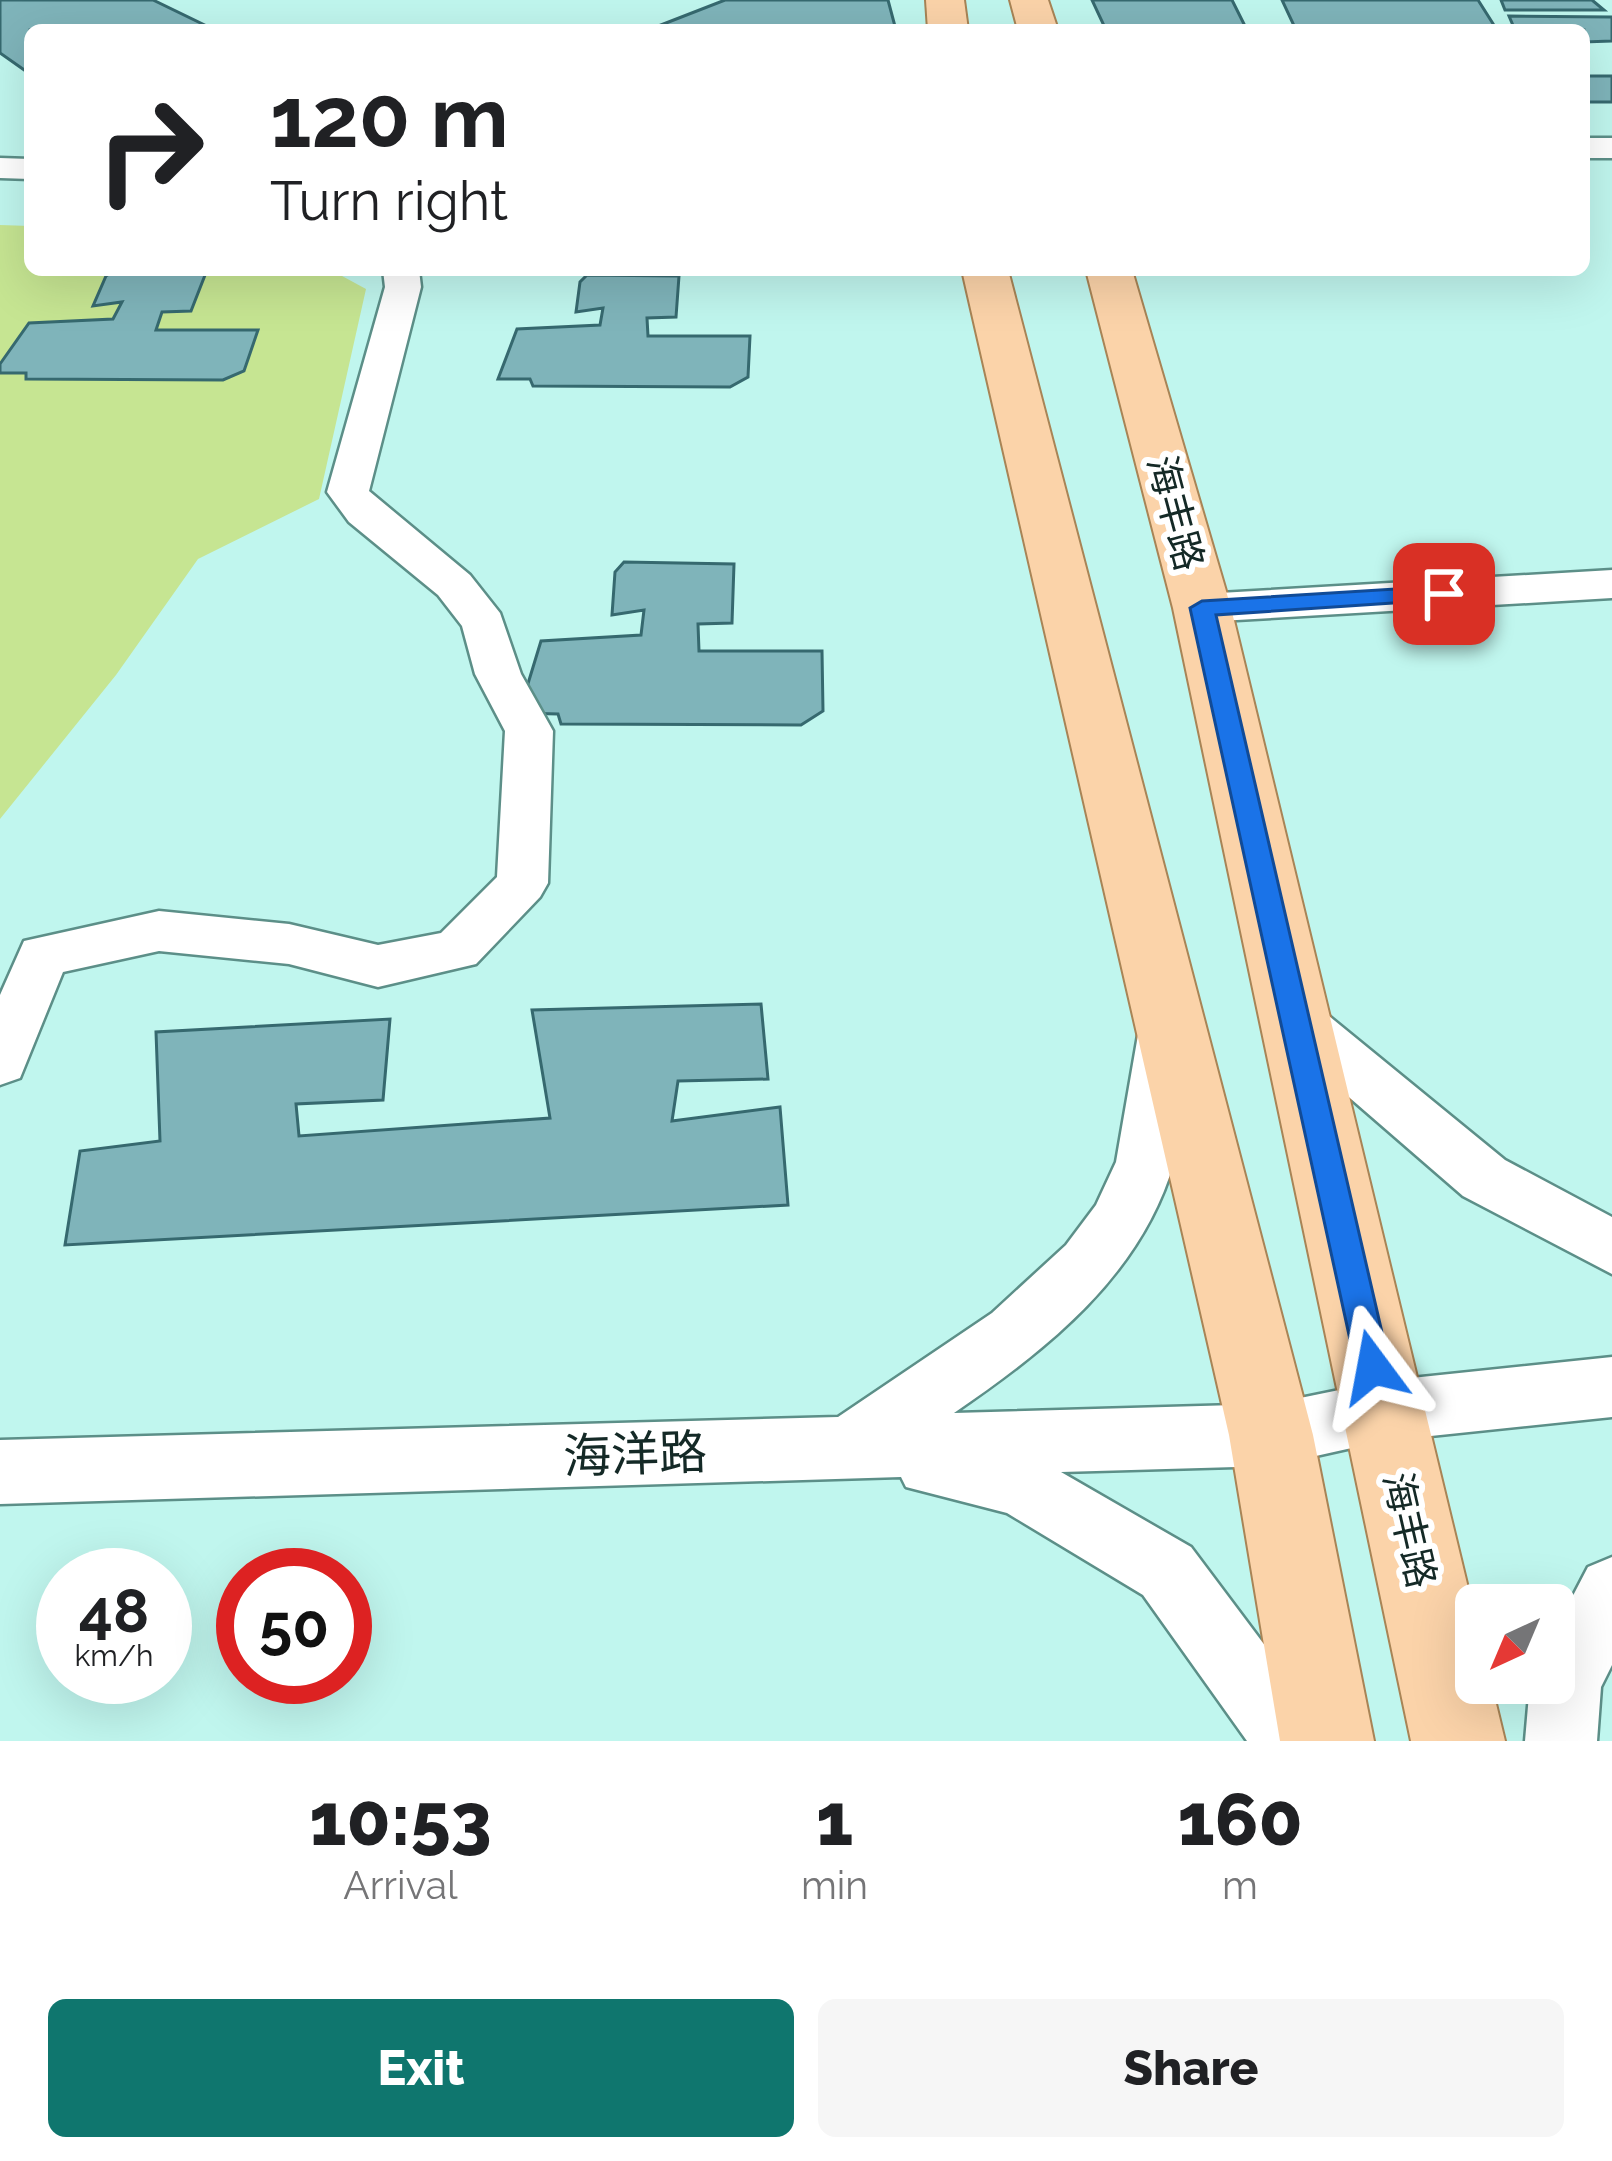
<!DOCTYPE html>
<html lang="en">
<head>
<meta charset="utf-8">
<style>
  body { margin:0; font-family:Raleway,"Noto Sans SC",sans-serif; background:#f6f6f6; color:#202124; height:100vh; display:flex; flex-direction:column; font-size:45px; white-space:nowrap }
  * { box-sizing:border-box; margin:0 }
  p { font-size:39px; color:#757577 }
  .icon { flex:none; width:66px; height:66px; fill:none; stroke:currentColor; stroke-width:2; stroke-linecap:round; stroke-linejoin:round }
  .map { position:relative; height:1741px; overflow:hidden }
  .sheet { display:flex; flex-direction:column; background:#fff; flex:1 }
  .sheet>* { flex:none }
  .guide { position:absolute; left:24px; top:24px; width:1566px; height:252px; border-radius:18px; box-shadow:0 12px 48px #0002; background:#fff; color:#202124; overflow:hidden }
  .needle { width:78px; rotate:224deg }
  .tools { position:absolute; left:1455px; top:1584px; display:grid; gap:24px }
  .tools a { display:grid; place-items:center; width:120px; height:120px; border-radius:18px; background:#fff; box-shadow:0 12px 48px #0002; font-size:60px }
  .speed { position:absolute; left:36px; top:1548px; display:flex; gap:24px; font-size:60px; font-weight:700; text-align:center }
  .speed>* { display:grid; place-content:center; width:156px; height:156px; border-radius:50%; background:#fff; box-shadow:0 12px 48px #0002; line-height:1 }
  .speed small { font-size:30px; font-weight:400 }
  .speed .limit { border:18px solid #d22; background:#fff; color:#111 }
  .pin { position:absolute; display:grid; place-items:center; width:102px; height:102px; color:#fff; margin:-51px; border-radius:24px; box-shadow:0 6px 18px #0006 }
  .me { position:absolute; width:132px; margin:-66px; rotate:347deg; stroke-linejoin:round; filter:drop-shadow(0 0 9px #0008) }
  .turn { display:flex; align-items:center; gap:42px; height:252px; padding:0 48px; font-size:54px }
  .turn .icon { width:156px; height:156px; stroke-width:2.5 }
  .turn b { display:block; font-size:84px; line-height:102px }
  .eta { display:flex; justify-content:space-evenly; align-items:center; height:204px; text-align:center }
  .eta b { font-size:72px; font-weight:800; line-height:84px }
  .cta { display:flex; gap:24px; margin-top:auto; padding:24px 48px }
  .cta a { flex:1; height:138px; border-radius:18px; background:#0f766e; color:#fff; font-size:48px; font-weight:800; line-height:138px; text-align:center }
  .cta a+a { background:#f6f6f6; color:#202124 }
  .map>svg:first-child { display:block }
  .green { fill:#c6e592 }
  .building { fill:#7fb4ba; stroke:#36696f; stroke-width:3 }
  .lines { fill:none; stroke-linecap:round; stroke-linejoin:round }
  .minor-casing { stroke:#5c8f88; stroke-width:5 }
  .major-casing { stroke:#a88456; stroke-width:4 }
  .minor { fill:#fff; fill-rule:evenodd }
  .major { fill:#fbd3a9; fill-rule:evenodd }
  .route { fill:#1a73e8; stroke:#114b97; stroke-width:3 }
  .labels { text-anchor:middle; stroke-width:12; stroke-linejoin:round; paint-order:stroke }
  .street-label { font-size:39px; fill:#142926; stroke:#fff }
  .near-street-label { font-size:48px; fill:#142926; stroke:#fff }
</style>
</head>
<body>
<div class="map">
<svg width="1612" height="1741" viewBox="0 0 1612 1741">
  <rect width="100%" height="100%" fill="#c0f6ee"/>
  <polygon class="green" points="0,225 30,226 30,270 331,270 366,289 319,499 198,559 116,675 0,819"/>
  <g class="building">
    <polygon points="0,0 153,0 213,29 229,30 30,30 30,74 0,53"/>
    <polygon points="725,0 888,0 896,30 648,30"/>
    <polygon points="1092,0 1232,0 1247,30 1106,30"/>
    <polygon points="1282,0 1478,0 1497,30 1296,30"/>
    <polygon points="1501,0 1592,0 1604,10 1505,10"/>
    <polygon points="1509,16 1612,17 1612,41 1584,42 1584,30 1515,30"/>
    <rect x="1584" y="76" width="28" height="26"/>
    <polygon points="115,270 207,270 191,311 162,312 156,330 258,330 244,371 223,380 26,379 26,373 0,373 0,364 29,323 113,319 122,302 93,306 106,276"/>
    <polygon points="587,275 679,276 676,317 647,318 648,336 750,336 748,377 730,387 533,386 530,379 498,379 517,329 600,325 603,308 576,312 580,282"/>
    <polygon points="624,562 734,564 732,623 698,624 699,651 822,651 823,711 801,725 561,724 558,714 519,713 541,641 641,635 644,610 612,615 615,572"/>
    <polygon points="761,1004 768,1079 678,1081 672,1121 780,1107 788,1205 65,1245 80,1151 160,1141 156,1032 390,1019 383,1100 296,1104 299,1136 550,1118 532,1010"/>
  </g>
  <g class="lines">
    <defs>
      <g id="minor">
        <rect x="1584" y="138" width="28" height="20"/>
        <polygon points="0,158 30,159 30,179 0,178"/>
        <polygon points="383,270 419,270 421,287 369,491 470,575 500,613 521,674 553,731 548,883 540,897 476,964 378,987 289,964 159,951 63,972 20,1078 0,1085 0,995 24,941 159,911 289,924 378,945 441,933 497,877 505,731 475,674 462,626 438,595 349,522 327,492 385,287"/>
        <polygon points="1612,570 1612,598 1202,622 1186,618 1180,608 1186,598 1202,594"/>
        <polygon points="1294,996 1313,1003 1505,1160 1612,1217 1612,1274 1463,1196 1275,1033 1267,1018 1275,1003"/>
        <path d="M 1166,1013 L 1185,1019 L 1194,1035 C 1187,1077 1186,1121 1174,1162 C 1141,1276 1047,1349 954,1413 L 1271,1404 L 1383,1381 L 1612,1357 L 1612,1417 L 1383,1441 L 1271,1466 L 1061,1472 L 1191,1547 L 1317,1715 L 1327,1741 L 1247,1741 L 1143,1595 L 1007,1513 L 906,1487 L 901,1477 L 0,1504 L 0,1440 L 838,1417 L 992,1313 L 1066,1245 L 1096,1205 L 1116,1162 L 1138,1035 L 1147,1019 Z"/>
        <polygon points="1612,1557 1612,1665 1601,1687 1597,1741 1525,1741 1530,1683 1554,1683 1554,1632 1588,1567"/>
      </g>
      <g id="major">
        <polygon points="926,0 964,0 968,30 928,30"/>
        <polygon points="1010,0 1048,0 1058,30 1018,30"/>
        <polygon points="962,270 1008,270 1313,1435 1374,1741 1280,1741 1229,1435"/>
        <polygon points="1086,270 1132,270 1231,608 1476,1621 1476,1683 1491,1683 1505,1741 1411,1741 1173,608"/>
      </g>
    </defs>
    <use href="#minor" class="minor-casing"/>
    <use href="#major" class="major-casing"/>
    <use href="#minor" class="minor"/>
    <use href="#major" class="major"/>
  </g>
  <polygon class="route" points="1444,586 1455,594 1452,599 1216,615 1390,1367 1385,1378 1373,1383 1361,1378 1356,1367 1190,608 1202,601"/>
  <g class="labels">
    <g class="street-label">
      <text transform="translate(1176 513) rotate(75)" y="14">海丰路</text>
      <text transform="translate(1410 1530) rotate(77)" y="14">海丰路</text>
    </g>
    <g class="near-street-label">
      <text transform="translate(635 1454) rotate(-2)" y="17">海洋路</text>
    </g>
  </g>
</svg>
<div class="tools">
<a><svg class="needle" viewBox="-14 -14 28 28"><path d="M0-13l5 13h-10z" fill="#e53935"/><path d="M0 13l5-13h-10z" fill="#757577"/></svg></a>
</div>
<div class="speed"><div>48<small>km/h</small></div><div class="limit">50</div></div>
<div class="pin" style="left:1444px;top:594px;background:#d93025"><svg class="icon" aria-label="arrive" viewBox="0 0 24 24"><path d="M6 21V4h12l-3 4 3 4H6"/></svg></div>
<svg class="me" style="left:1373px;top:1367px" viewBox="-20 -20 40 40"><path d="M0-17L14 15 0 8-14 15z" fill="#1a73e8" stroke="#fff" stroke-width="4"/></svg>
<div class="guide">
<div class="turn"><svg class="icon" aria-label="right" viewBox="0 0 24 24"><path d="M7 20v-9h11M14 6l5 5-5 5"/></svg><div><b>120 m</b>Turn right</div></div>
</div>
</div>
<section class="sheet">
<div class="eta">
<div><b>10:53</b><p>Arrival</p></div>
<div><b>1</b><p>min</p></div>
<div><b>160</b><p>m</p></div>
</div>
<div class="cta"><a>Exit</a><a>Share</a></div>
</section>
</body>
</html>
